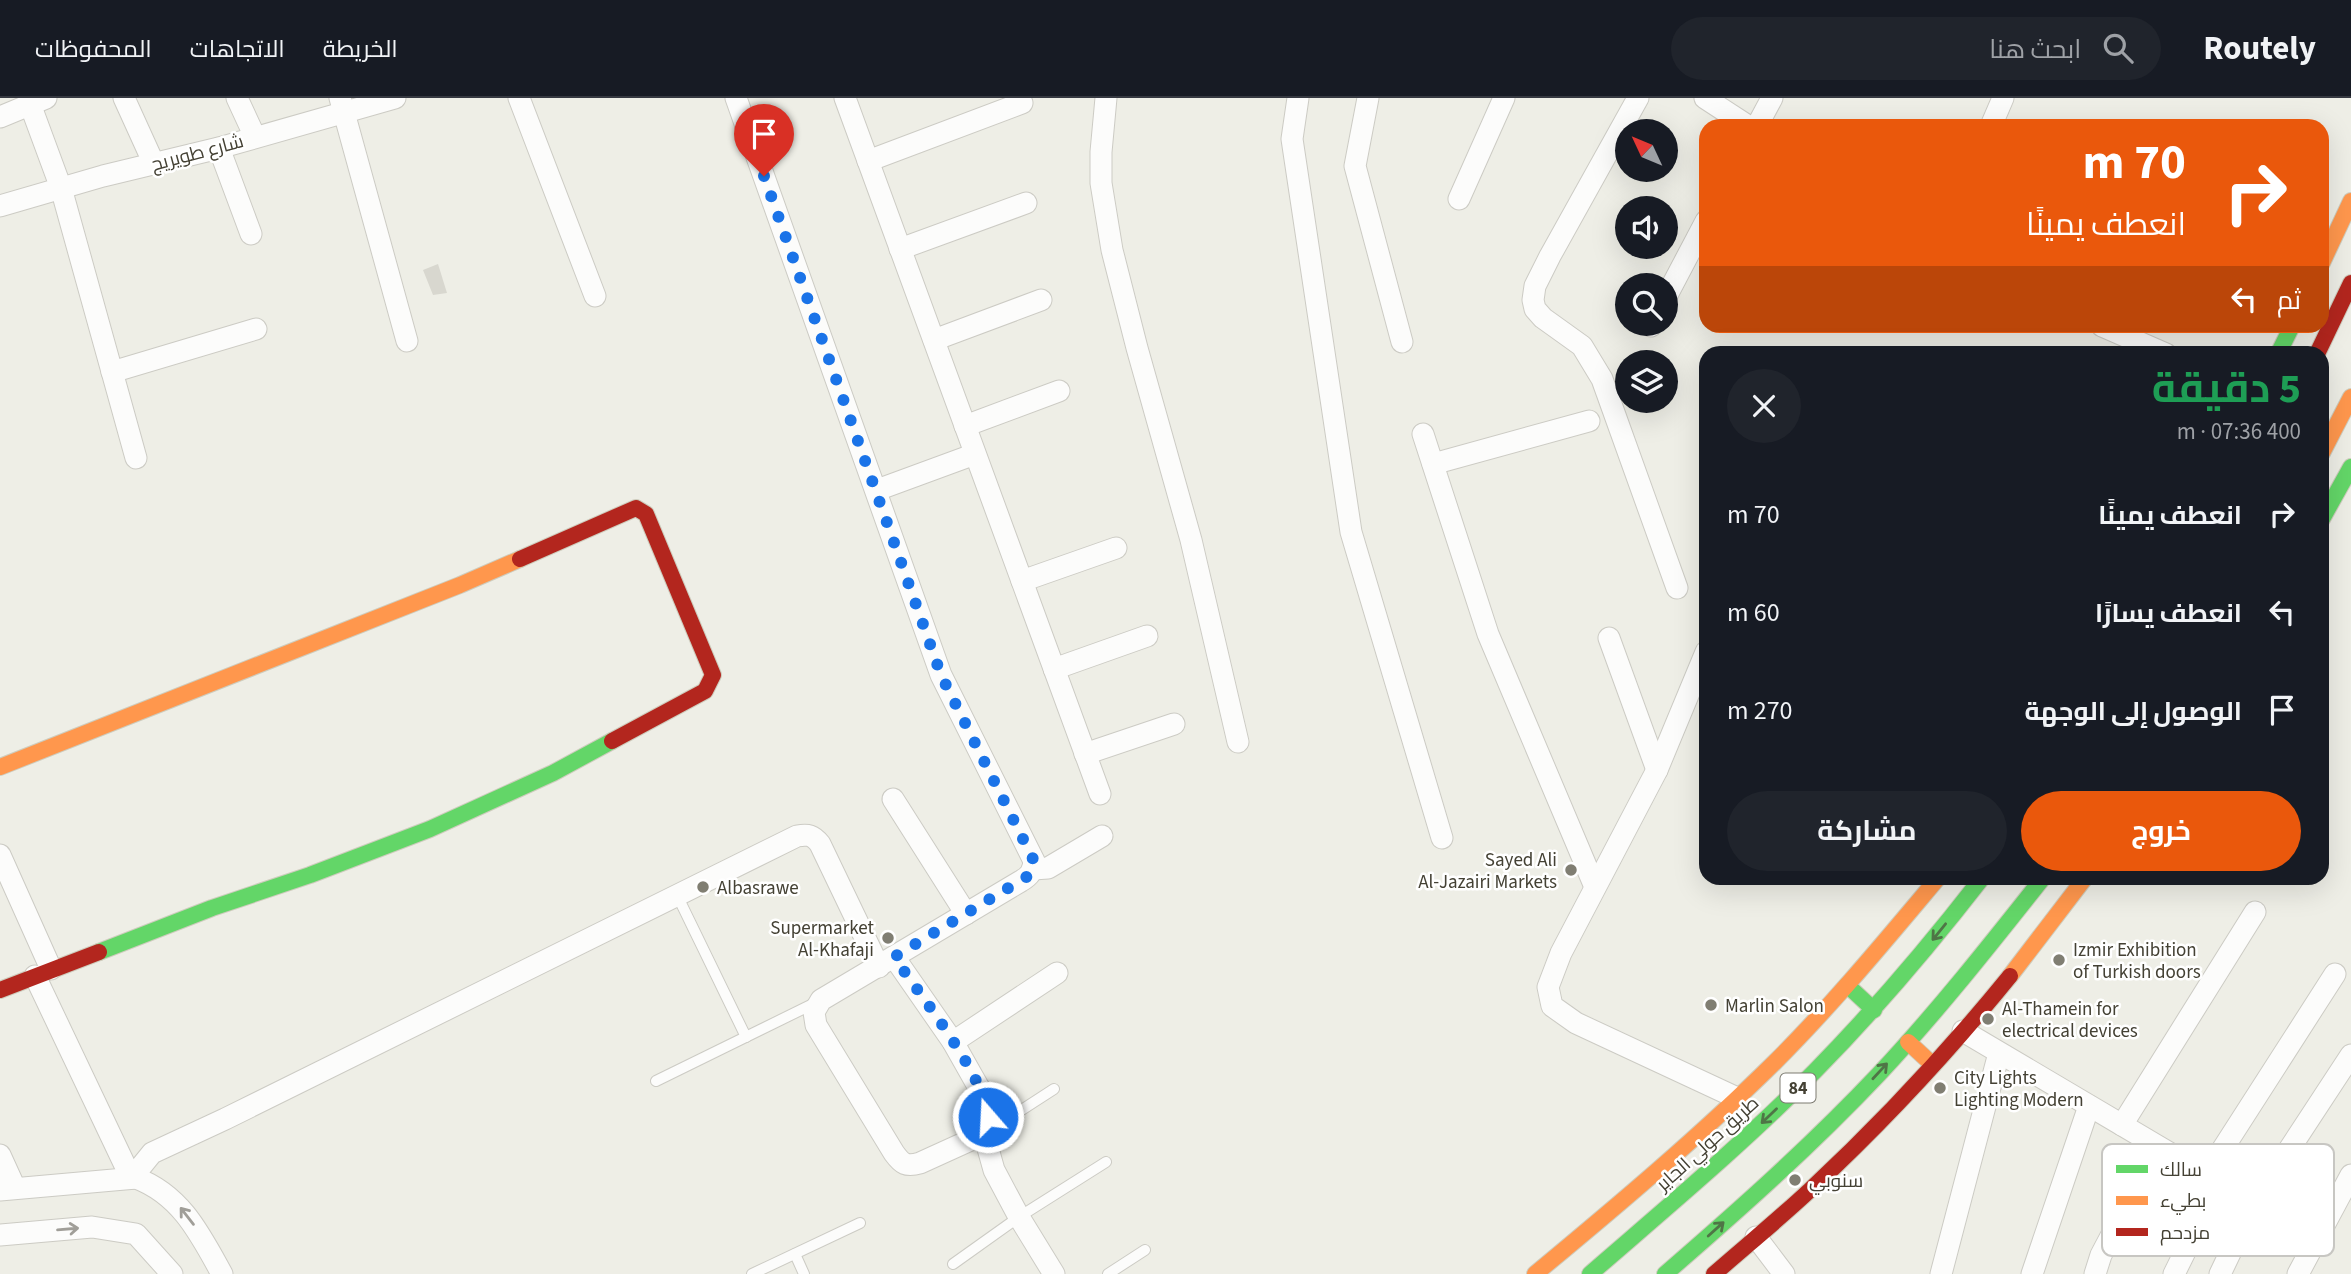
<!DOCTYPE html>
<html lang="ar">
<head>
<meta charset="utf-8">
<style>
  body { margin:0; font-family:"Source Sans 3",Cairo,sans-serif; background:#20242c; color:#f1f3f6; direction:rtl; height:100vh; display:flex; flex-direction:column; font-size:26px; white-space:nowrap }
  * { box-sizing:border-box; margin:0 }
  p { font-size:23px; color:#9ea1a6 }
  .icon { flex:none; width:38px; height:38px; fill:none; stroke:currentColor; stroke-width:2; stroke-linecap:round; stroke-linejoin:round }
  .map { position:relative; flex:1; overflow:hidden; direction:ltr }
  .drawer { position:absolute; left:1699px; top:248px; width:630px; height:539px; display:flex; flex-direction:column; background:#171b24; border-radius:21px; box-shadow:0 7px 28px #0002; direction:rtl }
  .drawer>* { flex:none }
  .banner { position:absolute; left:1699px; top:21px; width:630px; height:214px; border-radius:21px; box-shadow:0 7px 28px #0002; direction:rtl; background:#ea580c; color:#fff; overflow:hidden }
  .needle { width:46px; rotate:314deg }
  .tools { position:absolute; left:1615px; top:21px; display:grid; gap:14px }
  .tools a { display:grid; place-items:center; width:63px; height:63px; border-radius:50%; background:#171b24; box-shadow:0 7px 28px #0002; font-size:35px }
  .pin { position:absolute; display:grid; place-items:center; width:60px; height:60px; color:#fff; margin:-72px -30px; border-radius:50% 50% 50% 0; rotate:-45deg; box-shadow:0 0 7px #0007 }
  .pin .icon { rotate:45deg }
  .me { position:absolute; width:77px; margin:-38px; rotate:341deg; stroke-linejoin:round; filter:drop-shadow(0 0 5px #0008) }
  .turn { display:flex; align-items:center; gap:24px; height:147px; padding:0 28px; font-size:32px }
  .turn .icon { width:91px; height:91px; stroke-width:2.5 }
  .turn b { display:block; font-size:49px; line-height:60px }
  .then { display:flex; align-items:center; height:66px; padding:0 28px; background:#0003; gap:14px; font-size:26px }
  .round { display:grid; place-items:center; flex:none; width:74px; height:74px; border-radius:37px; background:#20242c }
  .overview { display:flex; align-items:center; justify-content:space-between; height:119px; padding:0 28px }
  h1 { font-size:42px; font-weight:700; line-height:52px; color:#1e9e55 }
  .button { display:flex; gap:14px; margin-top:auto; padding:14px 28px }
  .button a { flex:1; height:80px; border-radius:42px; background:#ea580c; color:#fff; font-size:28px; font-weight:700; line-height:80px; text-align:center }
  .button a+a { background:#20242c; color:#f1f3f6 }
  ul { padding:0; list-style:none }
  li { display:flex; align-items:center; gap:21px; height:98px; padding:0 28px }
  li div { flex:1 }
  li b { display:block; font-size:26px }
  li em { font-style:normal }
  header { display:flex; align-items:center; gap:42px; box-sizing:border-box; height:98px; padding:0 35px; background:#171b24; border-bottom:2px solid #363941 }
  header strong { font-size:33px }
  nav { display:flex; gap:38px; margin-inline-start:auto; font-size:24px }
  .search { width:490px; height:63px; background:#20242c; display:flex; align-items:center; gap:18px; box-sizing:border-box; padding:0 24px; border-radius:38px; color:#9ea1a6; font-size:26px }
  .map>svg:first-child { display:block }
  .building { fill:#d8d7cf }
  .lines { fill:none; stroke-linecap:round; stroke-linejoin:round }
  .lane-casing { stroke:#cccbc4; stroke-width:12 }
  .street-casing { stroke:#cccbc4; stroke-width:23 }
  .fast-casing { stroke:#ceccbd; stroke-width:18 }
  .slow-casing { stroke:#ceccbd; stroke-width:18 }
  .jam-casing { stroke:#ceccbd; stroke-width:18 }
  .lane { stroke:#fcfcfb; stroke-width:10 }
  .street { stroke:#fcfcfb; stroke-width:21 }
  .fast { stroke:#63d668; stroke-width:16 }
  .slow { stroke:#ff974d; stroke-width:16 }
  .jam { stroke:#b3261e; stroke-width:16 }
  .oneway { stroke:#4f7546 }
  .oneway2 { stroke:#a09e98 }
  .route { stroke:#1a73e8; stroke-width:12; stroke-dasharray:0 21.6 }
  .poi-dot { fill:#807e72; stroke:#fff; stroke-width:2.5 }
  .labels { text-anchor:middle; stroke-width:5; stroke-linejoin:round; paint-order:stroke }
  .shield { fill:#fff; stroke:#7c7a71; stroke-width:2 }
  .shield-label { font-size:18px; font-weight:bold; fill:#444134 }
  .street-label { font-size:19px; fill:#444134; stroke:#fff }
  .poi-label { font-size:19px; fill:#444134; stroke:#fff; text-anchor:start }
  .key { fill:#fff; stroke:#c7c6c2; stroke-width:2 }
  .key-label { font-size:19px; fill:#444134 }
</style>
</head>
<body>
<header>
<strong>Routely</strong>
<div class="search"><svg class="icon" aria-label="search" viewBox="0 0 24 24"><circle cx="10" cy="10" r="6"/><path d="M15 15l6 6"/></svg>ابحث هنا</div>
<nav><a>الخريطة</a><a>الاتجاهات</a><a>المحفوظات</a></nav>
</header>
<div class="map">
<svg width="2351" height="1176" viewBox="0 0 2351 1176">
  <rect width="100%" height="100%" fill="#eeeee6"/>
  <polygon class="building" points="438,166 447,195 433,197 423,172"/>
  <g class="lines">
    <defs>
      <g id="lane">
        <polyline points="677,797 746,939"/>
        <polyline points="656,983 817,904"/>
        <polyline points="986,1035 1054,991"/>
        <polyline points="795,1156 804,1176"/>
        <polyline points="953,1166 1019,1119 1106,1064"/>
        <polyline points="752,1176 860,1125"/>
        <polyline points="1108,1176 1145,1152"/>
      </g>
      <g id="street">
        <polyline points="124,0 154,66"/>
        <polyline points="237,0 255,39"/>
        <polyline points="340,0 407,243"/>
        <polyline points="519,0 595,198"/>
        <path d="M 736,0 L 941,577 L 1034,763 C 1033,773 1030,778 1021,783 L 821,902 L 814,914 L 816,927 L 894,1055 C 902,1066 906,1069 920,1065 L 986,1035"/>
        <polyline points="845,0 1100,696"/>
        <polyline points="1106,0 1101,54 1101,85 1112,152 1137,250 1191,442 1238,644"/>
        <polyline points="1298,0 1292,41 1351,434 1442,740"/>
        <polyline points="1368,0 1355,68 1402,244"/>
        <polyline points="1638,0 1550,158 1535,188 1533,202 1535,211 1543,220 1582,248 1602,281 1677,490"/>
        <polyline points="1705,0 1748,28"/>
        <polyline points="30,6 61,90 136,360"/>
        <polyline points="0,19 46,0"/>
        <polyline points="1757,28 1772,0"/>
        <polyline points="1991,28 2003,0"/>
        <polyline points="219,50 251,136"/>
        <polyline points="868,63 1022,5"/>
        <polyline points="1459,101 1504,0"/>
        <polyline points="0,108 103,78 219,50 395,0"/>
        <polyline points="900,151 1026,105"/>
        <polyline points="1666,199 1706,123"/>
        <polyline points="1651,228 1652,226"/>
        <polyline points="2102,228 2166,256"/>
        <polyline points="934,242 1041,202"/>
        <polyline points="112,274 256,231"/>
        <polyline points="965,328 1059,293"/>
        <polyline points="1423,336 1488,536 1595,789"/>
        <polyline points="1433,366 1589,323"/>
        <polyline points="877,392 975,356"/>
        <polyline points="1022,483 1116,450"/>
        <polyline points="1609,540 1657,672"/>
        <polyline points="1706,554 1657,672 1561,855 1548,889 1552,908 1576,925 1737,1000"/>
        <polyline points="1054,571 1147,538"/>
        <polyline points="1085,656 1174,626"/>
        <polyline points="893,701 966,816"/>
        <polyline points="0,757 51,871"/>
        <polyline points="1033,771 1048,770 1102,738"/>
        <polyline points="894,859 953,944 979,990 987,1010 987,1047 994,1072 1019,1119 1054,1176"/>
        <polyline points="35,878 131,1080"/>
        <polyline points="1963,933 2254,1105"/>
        <polyline points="953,944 1057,875"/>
        <polyline points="2122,1027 2255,814"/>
        <polyline points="0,1057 15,1090"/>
        <polyline points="2206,1077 2335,876"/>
        <path d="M 136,1080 L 139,1071 L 152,1055 L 225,1021 L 797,738 C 808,736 813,737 820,746 L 879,869"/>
        <path d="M 0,1092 L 136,1080 C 181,1097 200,1136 222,1176"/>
        <polyline points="0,1137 92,1129 136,1136 172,1176"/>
        <polyline points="1756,1139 1784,1176"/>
        <polyline points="1941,1176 1999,955"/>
        <polyline points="2032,1176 2089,1008"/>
        <polyline points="2095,1176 2101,1157 2158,1049"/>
        <polyline points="2174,1176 2219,1085"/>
        <polyline points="2220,1176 2254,1105 2351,957"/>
        <polyline points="2298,1176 2351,1077"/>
      </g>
      <g id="fast">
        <polyline points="2278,256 2292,228"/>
        <polyline points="2322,421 2351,369"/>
        <polyline points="99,854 212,810 310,777 430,731 553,675 612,643"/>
        <polyline points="1847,887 1874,912"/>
        <path d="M 1590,1176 C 1666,1110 1744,1045 1815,973 C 1875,912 1930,847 1982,780"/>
        <path d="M 1665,1176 C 1739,1112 1812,1047 1879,976 C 1937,914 1990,847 2043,780"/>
      </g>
      <g id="slow">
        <polyline points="2322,165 2351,103"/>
        <polyline points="2322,355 2351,299"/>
        <polyline points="0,669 460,487 520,461"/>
        <polyline points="2010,878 2085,780"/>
        <polyline points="1908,944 1933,967"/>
        <path d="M 1535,1176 C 1617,1108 1699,1039 1775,964 C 1833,906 1885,843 1938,780"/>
      </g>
      <g id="jam">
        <polyline points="2317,256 2351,185"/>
        <polyline points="520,461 636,410 646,416 713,577 705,593 612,643"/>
        <polyline points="0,892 99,854"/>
        <path d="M 1714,1176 C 1746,1148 1779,1121 1810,1092 C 1882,1025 1949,953 2010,878"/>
      </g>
    </defs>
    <use href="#lane" class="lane-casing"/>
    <use href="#street" class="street-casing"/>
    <use href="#fast" class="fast-casing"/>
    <use href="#slow" class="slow-casing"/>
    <use href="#jam" class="jam-casing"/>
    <use href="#lane" class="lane"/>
    <use href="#street" class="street"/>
    <use href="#fast" class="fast"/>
    <use href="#slow" class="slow"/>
    <use href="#jam" class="jam"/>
  </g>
  <defs><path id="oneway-shaft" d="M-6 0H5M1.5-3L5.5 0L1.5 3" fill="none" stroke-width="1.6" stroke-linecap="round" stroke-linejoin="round" transform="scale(1.75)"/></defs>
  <g class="oneway">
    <use href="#oneway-shaft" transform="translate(1939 834) rotate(129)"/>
    <use href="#oneway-shaft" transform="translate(1880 973) rotate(-47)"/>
    <use href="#oneway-shaft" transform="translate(1769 1018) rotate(136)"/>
    <use href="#oneway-shaft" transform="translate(1716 1131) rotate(-42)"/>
  </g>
  <g class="oneway2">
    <use href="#oneway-shaft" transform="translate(187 1118) rotate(-128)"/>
    <use href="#oneway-shaft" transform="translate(68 1131) rotate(-5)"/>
  </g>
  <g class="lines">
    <path class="route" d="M 764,78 L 941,577 L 1034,763 L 1033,771 L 1028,778 L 894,859 C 919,895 985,978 988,1019"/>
  </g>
  <g class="poi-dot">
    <circle cx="1571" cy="772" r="7"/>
    <circle cx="703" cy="789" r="7"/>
    <circle cx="888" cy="840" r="7"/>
    <circle cx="2059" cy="862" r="7"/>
    <circle cx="1711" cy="907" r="7"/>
    <circle cx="1988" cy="921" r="7"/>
    <circle cx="1940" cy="990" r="7"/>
    <circle cx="1795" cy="1082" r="7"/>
  </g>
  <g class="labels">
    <rect class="shield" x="1780.5" y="975.5" width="35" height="29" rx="5"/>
    <g class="shield-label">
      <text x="1798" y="996">84</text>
    </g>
    <g class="street-label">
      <text transform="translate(197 54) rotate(-15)" y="7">شارع طويريج</text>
      <text transform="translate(1707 1045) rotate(-42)" y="7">طريق حولي الجاير</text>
    </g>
    <g class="poi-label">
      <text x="1557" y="768" text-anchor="end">Sayed Ali<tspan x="1557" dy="22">Al-Jazairi Markets</tspan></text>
      <text x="717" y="796">Albasrawe</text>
      <text x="874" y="836" text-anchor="end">Supermarket<tspan x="874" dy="22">Al-Khafaji</tspan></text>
      <text x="2073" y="858">Izmir Exhibition<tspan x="2073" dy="22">of Turkish doors</tspan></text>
      <text x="1725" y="914">Marlin Salon</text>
      <text x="2002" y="917">Al-Thamein for<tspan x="2002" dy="22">electrical devices</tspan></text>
      <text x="1954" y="986">City Lights<tspan x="1954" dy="22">Lighting Modern</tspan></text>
      <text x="1809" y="1089">سنوبي</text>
    </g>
  </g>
  <rect x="2102" y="1046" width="232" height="112" rx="10" class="key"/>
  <rect x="2116" y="1067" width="32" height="8" fill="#63d668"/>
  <rect x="2116" y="1098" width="32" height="9" fill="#ff974d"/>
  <rect x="2116" y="1130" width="32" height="8" fill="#b3261e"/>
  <g class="key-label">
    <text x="2160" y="1078">سالك</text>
    <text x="2160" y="1109">بطيء</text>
    <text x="2160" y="1141">مزدحم</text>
  </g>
</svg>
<div class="tools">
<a><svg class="needle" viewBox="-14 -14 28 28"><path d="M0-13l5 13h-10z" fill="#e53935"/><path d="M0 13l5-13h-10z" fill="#9ea1a6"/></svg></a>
<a><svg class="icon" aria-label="sound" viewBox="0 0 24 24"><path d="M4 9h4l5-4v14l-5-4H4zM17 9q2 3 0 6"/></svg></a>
<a><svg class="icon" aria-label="search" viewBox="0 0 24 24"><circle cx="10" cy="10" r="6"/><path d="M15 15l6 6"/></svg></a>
<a><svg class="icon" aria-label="layers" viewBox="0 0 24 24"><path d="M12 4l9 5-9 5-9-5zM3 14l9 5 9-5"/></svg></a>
</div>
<div class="pin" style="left:764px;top:78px;background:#d93025"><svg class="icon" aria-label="arrive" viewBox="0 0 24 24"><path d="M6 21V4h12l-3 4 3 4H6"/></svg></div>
<svg class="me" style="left:988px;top:1019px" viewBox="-20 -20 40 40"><circle r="17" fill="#1a73e8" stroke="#fff" stroke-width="3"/><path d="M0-11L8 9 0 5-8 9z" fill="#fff"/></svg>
<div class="banner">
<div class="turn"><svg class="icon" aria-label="right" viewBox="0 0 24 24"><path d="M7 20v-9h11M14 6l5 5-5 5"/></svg><div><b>70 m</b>انعطف يمينًا</div></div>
<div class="then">ثم<svg class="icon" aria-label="left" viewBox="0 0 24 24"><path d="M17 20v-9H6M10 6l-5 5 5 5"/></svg></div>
</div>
<section class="drawer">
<div class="overview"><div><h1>5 دقيقة</h1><p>400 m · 07:36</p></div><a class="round"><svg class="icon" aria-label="close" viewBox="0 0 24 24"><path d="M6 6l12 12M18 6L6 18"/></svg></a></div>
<ul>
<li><svg class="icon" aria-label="right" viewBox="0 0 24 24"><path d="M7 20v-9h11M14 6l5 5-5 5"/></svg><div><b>انعطف يمينًا</b></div><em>70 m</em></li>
<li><svg class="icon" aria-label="left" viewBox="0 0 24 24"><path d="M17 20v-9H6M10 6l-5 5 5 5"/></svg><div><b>انعطف يسارًا</b></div><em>60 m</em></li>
<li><svg class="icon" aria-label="arrive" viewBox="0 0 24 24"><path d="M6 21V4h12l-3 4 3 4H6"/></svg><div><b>الوصول إلى الوجهة</b></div><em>270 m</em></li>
</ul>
<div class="button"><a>خروج</a><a>مشاركة</a></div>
</section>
</div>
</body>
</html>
